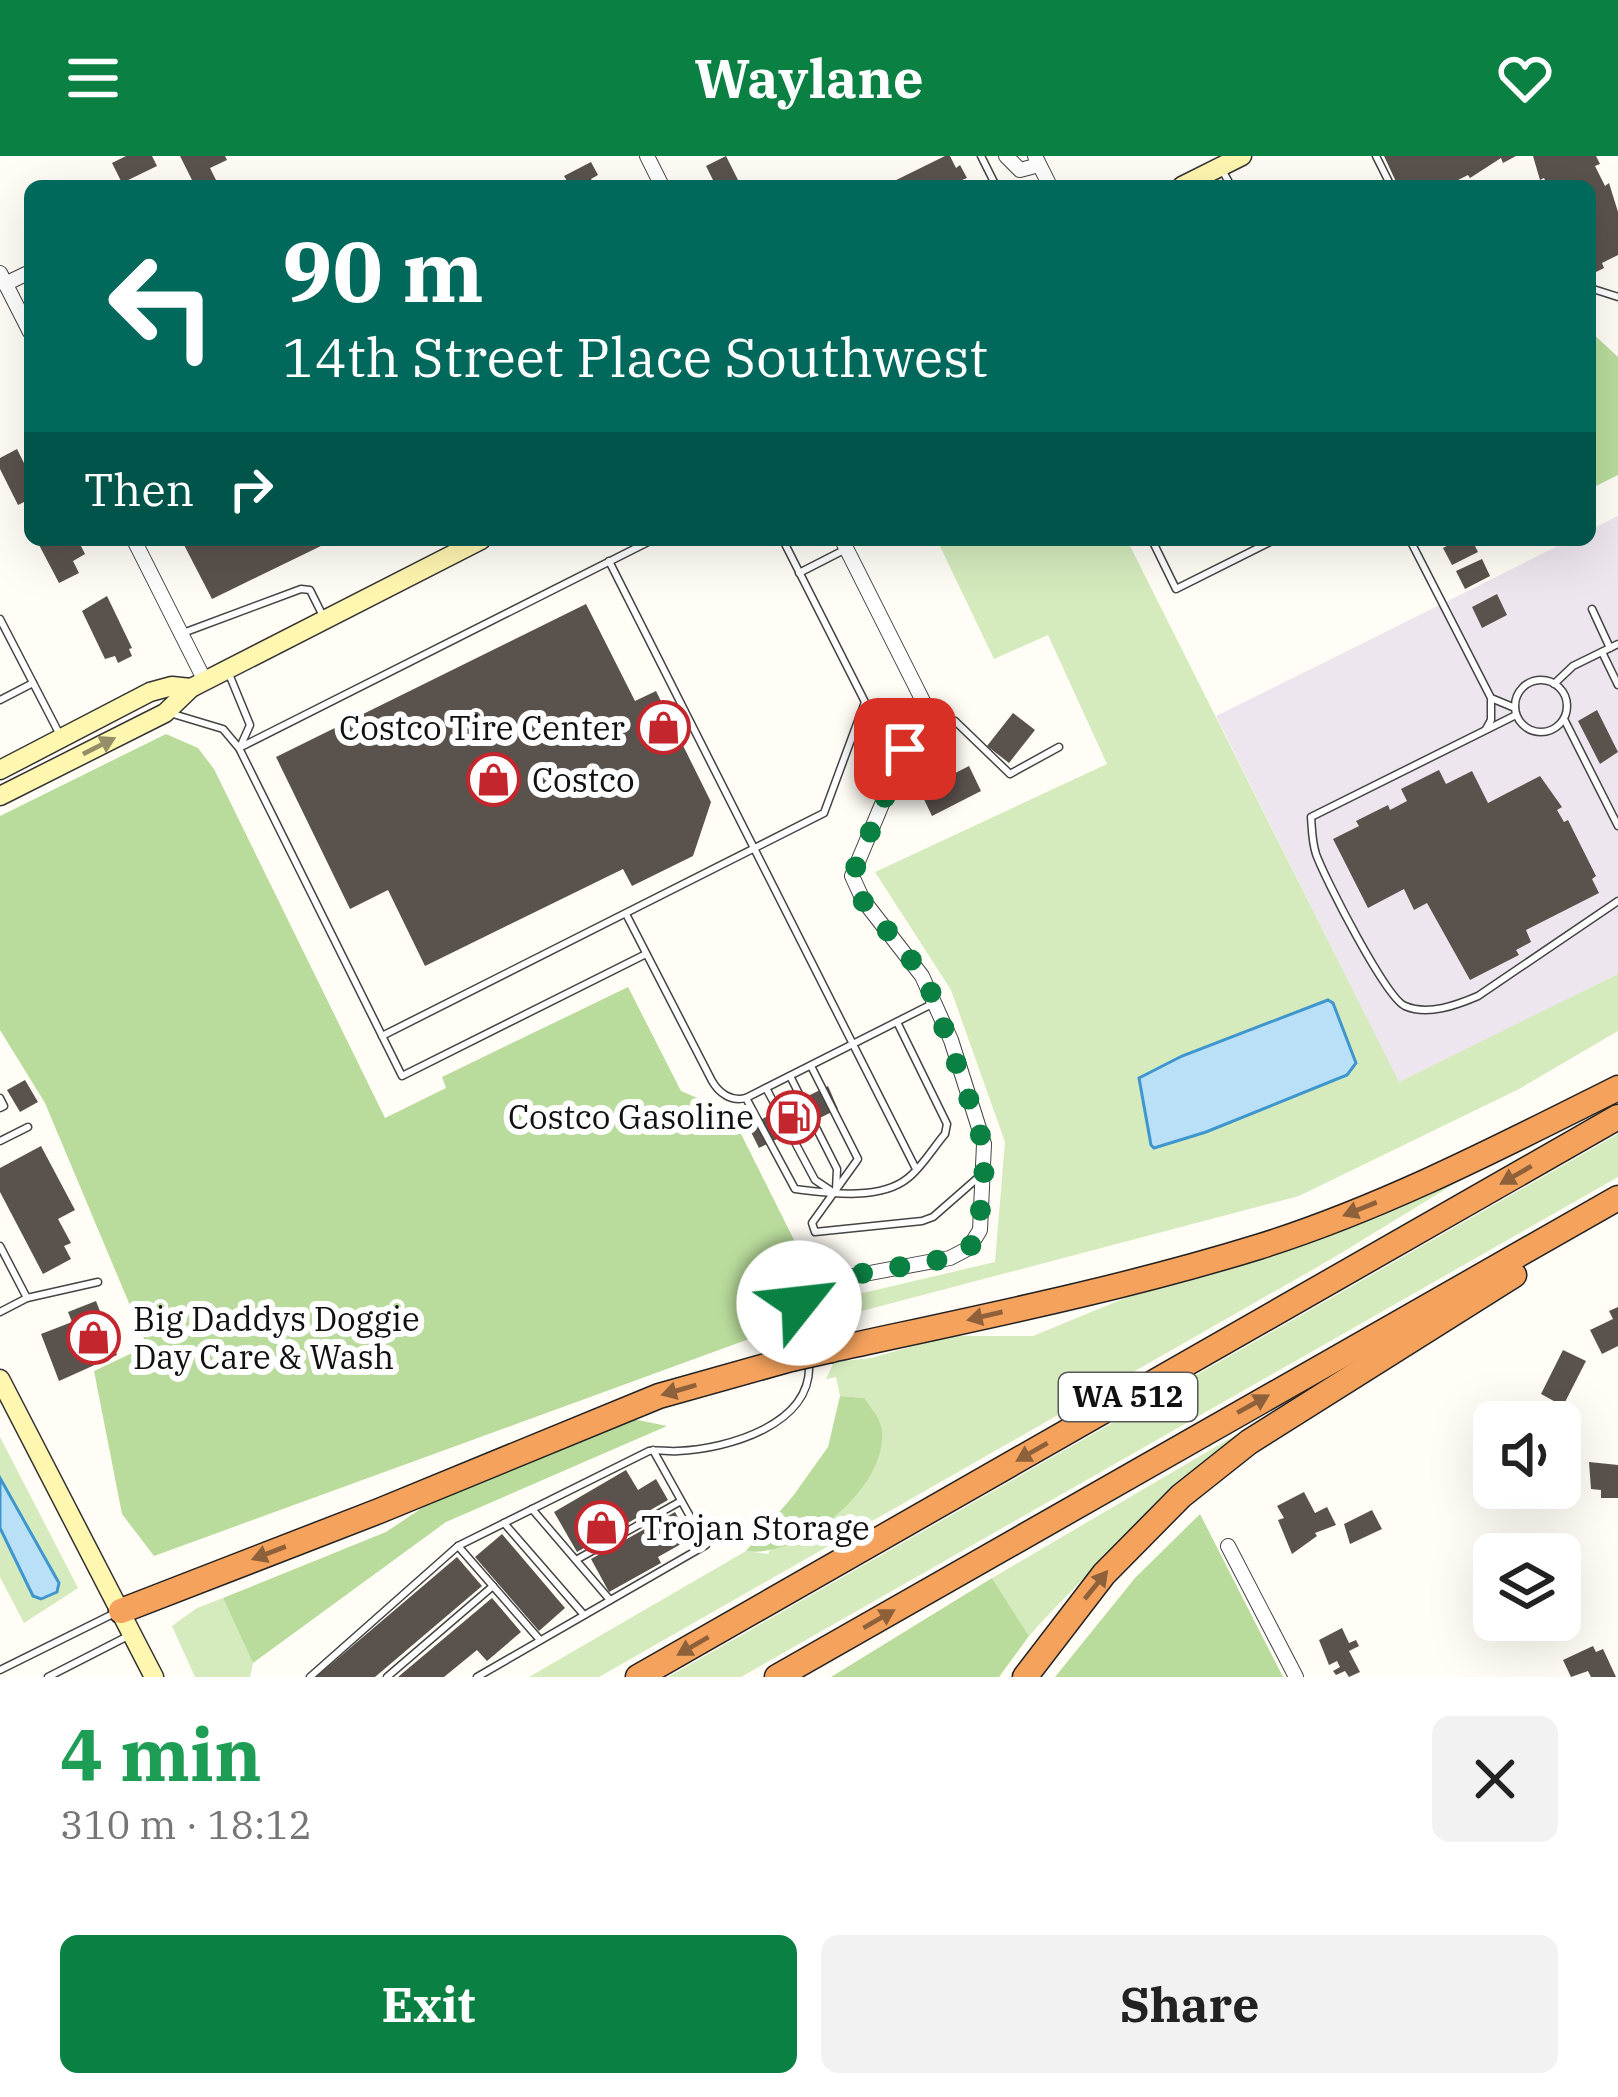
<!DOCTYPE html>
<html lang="en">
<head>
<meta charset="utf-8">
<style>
  body { margin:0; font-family:"IBM Plex Serif",serif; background:#f2f2f2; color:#222; height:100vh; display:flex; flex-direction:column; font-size:45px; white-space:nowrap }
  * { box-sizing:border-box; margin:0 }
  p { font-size:39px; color:#767676 }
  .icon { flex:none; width:66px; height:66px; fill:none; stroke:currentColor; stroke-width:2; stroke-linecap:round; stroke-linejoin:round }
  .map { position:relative; height:1521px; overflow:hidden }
  .details { display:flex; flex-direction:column; background:#fff; flex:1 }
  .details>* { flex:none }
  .guide { position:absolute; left:24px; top:24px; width:1572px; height:366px; border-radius:18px; box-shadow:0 12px 48px #0002; background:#00695c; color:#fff; overflow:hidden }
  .fabs { position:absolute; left:1473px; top:1245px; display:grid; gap:24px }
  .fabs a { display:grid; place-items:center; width:108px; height:108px; border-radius:18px; background:#fff; box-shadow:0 12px 48px #0002; font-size:60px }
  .pin { position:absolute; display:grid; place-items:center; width:102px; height:102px; color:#fff; margin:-51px; border-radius:24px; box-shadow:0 6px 18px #0006 }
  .me { position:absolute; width:132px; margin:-66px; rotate:61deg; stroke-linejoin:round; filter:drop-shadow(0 0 9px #0008) }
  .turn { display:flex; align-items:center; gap:42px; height:252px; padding:0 60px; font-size:54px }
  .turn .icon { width:156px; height:156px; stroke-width:2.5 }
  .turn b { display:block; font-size:84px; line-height:102px }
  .then { display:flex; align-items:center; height:114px; padding:0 60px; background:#0003; gap:24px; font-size:45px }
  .round { display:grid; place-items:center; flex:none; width:126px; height:126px; border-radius:18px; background:#f2f2f2 }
  .head { display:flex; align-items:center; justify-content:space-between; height:204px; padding:0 60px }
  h1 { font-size:72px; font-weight:800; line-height:90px; color:#1e9e55 }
  .primary-button { display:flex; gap:24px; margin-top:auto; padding:24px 60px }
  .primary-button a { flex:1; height:138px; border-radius:18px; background:#0b8043; color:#fff; font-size:48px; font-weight:800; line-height:138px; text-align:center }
  .primary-button a+a { background:#f2f2f2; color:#222 }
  header { display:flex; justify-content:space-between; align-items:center; height:156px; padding:0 60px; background:#0b8043; color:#fff; font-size:54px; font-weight:800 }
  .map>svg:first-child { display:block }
  .industrial { fill:#eee6ef }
  .green { fill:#d5ebbd }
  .forest { fill:#b9dc9c }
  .water { fill:#b9e0f7; stroke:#3f96cf; stroke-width:3 }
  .building { fill:#5a524d }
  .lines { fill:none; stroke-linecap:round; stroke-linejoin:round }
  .service-casing { stroke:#444; stroke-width:9 }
  .minor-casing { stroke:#444; stroke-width:16 }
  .secondary-casing { stroke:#333; stroke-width:21 }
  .motorway-casing { stroke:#222; stroke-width:27 }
  .service { stroke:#fff; stroke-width:6 }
  .minor { stroke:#fff; stroke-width:14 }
  .secondary { stroke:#fff6b0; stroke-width:18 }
  .motorway { stroke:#f5a25d; stroke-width:24 }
  .motorway-bridge-casing { stroke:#222; stroke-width:27; stroke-linecap:butt }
  .motorway-bridge { stroke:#f5a25d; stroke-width:24 }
  .oneway { fill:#948f68 }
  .oneway2 { fill:#8e613b }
  .route { stroke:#0b8043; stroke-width:21; stroke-dasharray:0 37.8 }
  .labels { text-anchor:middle; stroke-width:12; stroke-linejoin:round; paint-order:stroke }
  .shield { fill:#fff; stroke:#585858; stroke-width:3 }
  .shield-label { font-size:30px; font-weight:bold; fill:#111 }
  .poi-label { font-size:33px; fill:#111; stroke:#fff; text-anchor:start }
</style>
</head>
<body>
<header><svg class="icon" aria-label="menu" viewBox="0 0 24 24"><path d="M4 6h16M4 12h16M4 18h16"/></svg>Waylane<svg class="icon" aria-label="heart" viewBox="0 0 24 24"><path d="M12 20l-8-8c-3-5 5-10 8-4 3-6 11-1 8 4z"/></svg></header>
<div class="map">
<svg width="1618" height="1521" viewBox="0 0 1618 1521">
  <rect width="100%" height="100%" fill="#fffdf5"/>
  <polygon class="industrial" points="1618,360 1618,818 1399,927 1216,560 1570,384 1590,384 1590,374"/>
  <g class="green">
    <polygon points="937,384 1127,384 1399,926 1618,818 1618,875 1519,933 1299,1040 820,1166 813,1155 816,1148 995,1106 1005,986 951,834 875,716 1107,608 1048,479 994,503"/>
    <polygon points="1618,978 1618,1021 741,1521 668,1521"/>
    <polygon points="1459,1025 1333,1102 599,1521 529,1521 746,1395 768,1398 864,1242 840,1240 836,1221 826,1223 834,1206 871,1202 949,1180 1033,1180 1130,1140 1261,1100"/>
    <path d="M 1258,1266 C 1176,1333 1100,1401 1029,1480 L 992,1422 Z"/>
    <polygon points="0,1281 78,1432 24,1467 0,1421"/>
    <polygon points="223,1442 253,1507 250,1521 195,1521 172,1470 197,1452"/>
  </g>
  <g class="forest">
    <polygon points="1590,175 1618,201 1618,319 1590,333"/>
    <path d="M 166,578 L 198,592 L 214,613 L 385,962 L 446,932 L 442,921 L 628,831 L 681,935 L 730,956 L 796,1088 C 786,1093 767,1098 760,1106 C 743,1123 758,1146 772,1158 L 749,1183 L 154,1400 L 122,1358 L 94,1215 L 147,1190 L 45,947 L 0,874 L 0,660 Z"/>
    <path d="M 840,1240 L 864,1242 C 871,1252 881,1263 882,1275 C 887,1333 799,1403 746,1395 L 793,1340 L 828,1291 Z"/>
    <polygon points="633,1263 667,1270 446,1366 253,1507 223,1442 386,1376 428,1348"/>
    <polygon points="1200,1358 1283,1521 1055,1521 1135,1422"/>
    <polygon points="992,1422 1029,1480 999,1521 831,1521"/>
  </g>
  <g class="water">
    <polygon points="1328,844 1333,847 1356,907 1347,919 1206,976 1154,992 1151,989 1139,922 1182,900"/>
    <polygon points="0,1322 59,1427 57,1436 41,1443 33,1440 0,1372"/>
  </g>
  <g class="building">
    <polygon points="126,0 152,0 157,10 122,27 112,7"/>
    <polygon points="180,0 225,0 227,4 210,12 219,30 195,30"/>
    <polygon points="726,0 741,30 716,30 706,10"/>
    <polygon points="945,0 950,0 956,12 960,9 967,22 962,24 965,30 884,30"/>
    <polygon points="1384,0 1516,0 1503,7 1501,2 1470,22 1468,19 1454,26 1456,30 1398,30"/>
    <polygon points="1533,0 1596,0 1600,8 1595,10 1605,30 1609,27 1618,56 1618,99 1602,107 1604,112 1592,118 1590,115 1590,30 1548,30 1544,22 1540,24"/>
    <polygon points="591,6 598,19 591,23 595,30 570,30 564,20"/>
    <polygon points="17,293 24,307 30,304 30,343 18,349 0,313 0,302"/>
    <polygon points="43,384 78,384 85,398 73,405 79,417 59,427 38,387"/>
    <polygon points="190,384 318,384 321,390 212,443 183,387"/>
    <polygon points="1458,384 1472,384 1478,396 1452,409 1443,392"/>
    <polygon points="1482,403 1490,420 1465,433 1456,415"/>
    <polygon points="1497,438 1507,459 1482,472 1472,451"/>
    <polygon points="107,440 132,492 129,493 132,500 118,507 115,500 105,503 82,455"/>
    <polygon points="586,448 635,545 656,535 711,646 693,700 632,730 623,713 425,810 388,734 350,753 276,601"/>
    <polygon points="1597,554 1618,596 1600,608 1578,565"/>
    <polygon points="1013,557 1035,574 1009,607 987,590"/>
    <polygon points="969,610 981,635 932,660 920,635"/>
    <polygon points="1439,614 1446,628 1472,615 1488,647 1540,620 1562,651 1557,654 1564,666 1568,664 1596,720 1592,723 1599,737 1526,774 1531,786 1516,794 1519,799 1470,824 1427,747 1414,754 1404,733 1368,752 1333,683 1359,670 1356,665 1388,649 1390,654 1407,645 1401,633"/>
    <polygon points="25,924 38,946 20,956 7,934"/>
    <polygon points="828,930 838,953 759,992 748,970"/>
    <polygon points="41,990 75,1054 58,1063 71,1087 64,1090 71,1103 43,1118 0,1036 0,1012"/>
    <polygon points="96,1145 117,1199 59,1225 41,1178 72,1166 68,1156"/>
    <polygon points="1618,1151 1618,1190 1602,1198 1590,1174 1613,1163 1609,1155"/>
    <polygon points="1563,1194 1586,1205 1563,1250 1541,1238"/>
    <polygon points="1589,1306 1618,1309 1618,1342 1601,1342 1601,1334 1591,1333"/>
    <polygon points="626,1314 638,1334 656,1323 668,1344 577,1396 554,1356"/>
    <polygon points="1304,1336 1315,1357 1327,1351 1336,1369 1315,1377 1317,1380 1292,1398 1278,1364 1284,1362 1277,1350"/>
    <polygon points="1372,1354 1382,1373 1350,1388 1344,1368"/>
    <polygon points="675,1356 690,1383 658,1401 661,1407 609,1436 591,1403"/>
    <polygon points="502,1378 565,1452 539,1475 475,1401"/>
    <polygon points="457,1401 482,1430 375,1521 316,1521"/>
    <polygon points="492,1442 521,1476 487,1505 477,1494 444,1521 398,1521"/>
    <polygon points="1342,1472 1349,1487 1356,1484 1359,1490 1349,1495 1360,1516 1349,1521 1345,1515 1336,1519 1333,1515 1340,1511 1337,1505 1329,1509 1319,1484"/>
    <polygon points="1593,1490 1596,1496 1603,1493 1616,1521 1591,1521 1588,1515 1571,1521 1563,1504"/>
  </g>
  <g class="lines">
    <defs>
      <g id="service">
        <polyline points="981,0 996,30"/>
        <polyline points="1376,0 1391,30"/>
        <polyline points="1221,12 1231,30"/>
        <polyline points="1590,132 1618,141"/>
        <polyline points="1152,384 1176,433 1274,384"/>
        <polyline points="1410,384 1491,542 1515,552"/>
        <polyline points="609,405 916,1013"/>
        <polyline points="799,417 844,394"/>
        <polyline points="1592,453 1610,492"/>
        <polyline points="0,463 60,579"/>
        <polyline points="183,477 301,433 310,434 324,462"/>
        <polyline points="1602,496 1618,529"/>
        <polyline points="229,518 250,569 241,589"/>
        <circle cx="1541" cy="550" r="26"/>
        <polyline points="1554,528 1573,510 1618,488"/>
        <polyline points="0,544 33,527"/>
        <polyline points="931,556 955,565 1010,618 1059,591"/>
        <polyline points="173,558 223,573 239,592 402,920 646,798"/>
        <path d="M 1516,559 L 1311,661 C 1312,673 1312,686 1316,698 C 1325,723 1386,842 1405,850 C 1428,860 1457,849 1478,840 L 1618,745"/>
        <polyline points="1564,563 1618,670"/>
        <polyline points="1486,573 1491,564 1491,545"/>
        <polyline points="239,592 652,384"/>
        <path d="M 626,758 L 712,925 C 719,937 731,946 746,942 L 934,847"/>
        <polyline points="382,880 824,657 865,546 783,384"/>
        <polyline points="811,910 858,1003 812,1067 815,1076 922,1065 933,1061 981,1019"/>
        <polyline points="790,920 837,1013 836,1034"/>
        <polyline points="766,932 815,1024 830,1034"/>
        <polyline points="0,942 4,950 0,952"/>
        <path d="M 746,942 L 795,1033 C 828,1037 880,1045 908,1022 C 922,1011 933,992 945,978 L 947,968 L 897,866"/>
        <polyline points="0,985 28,971"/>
        <polyline points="0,1090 27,1142 0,1156"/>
        <polyline points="27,1142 98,1126"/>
        <polyline points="532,1353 610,1444"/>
        <polyline points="504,1367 584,1459"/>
        <polyline points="458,1390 540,1484"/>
        <polyline points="576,1404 681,1345"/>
        <polyline points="0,1514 117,1456"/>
        <polyline points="48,1521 130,1479"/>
        <path d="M 310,1521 L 458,1390 L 649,1295 C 659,1293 667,1296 678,1295 C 727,1293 813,1269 809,1207"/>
        <polyline points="387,1521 493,1430"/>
        <polyline points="477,1521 706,1389 653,1294"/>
      </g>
      <g id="minor">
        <polyline points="647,0 662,30"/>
        <polyline points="1006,0 1020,14 1039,9"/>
        <polyline points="1035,0 1050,30"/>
        <polyline points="0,117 30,176"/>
        <polyline points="5,128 30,116"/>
        <polyline points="134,384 205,525"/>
        <polyline points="807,1185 799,1142 811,1128 950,1102 969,1092 980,1074 984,988 951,884 922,820 863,744 852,720 905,593 928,555 842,384"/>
        <polyline points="1228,1390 1296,1521"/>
      </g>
      <g id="secondary">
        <polyline points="1182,30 1242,0"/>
        <polyline points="0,614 150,536 172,530 191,532"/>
        <polyline points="0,640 165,557 191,532 481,384"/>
        <polyline points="0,1223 154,1521"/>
      </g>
      <g id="motorway">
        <path d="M 831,1194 C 973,1163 1119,1134 1258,1091 C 1383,1052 1502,990 1618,932"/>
        <polyline points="121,1455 379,1355 659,1240 791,1203"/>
        <polyline points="638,1521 1618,961"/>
        <polyline points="777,1521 1618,1042"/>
        <polyline points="1025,1521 1104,1418 1181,1340 1249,1286 1514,1119"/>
      </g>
    </defs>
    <use href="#service" class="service-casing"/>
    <use href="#minor" class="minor-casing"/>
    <use href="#secondary" class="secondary-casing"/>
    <use href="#motorway" class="motorway-casing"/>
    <use href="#service" class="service"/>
    <use href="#minor" class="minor"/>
    <use href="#secondary" class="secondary"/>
    <use href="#motorway" class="motorway"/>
    <defs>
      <polyline id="motorway-bridge" points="791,1203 831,1194"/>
    </defs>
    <use href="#motorway-bridge" class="motorway-bridge-casing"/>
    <use href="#motorway-bridge" class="motorway-bridge"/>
  </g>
  <defs><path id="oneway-solid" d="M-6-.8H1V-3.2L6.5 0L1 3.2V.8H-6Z" transform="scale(3)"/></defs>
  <use class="oneway" href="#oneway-solid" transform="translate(99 590) rotate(-27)"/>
  <g class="oneway2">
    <use href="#oneway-solid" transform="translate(1516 1019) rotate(150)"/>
    <use href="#oneway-solid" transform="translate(1360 1053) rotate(158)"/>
    <use href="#oneway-solid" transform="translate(985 1160) rotate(167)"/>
    <use href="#oneway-solid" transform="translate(679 1234) rotate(164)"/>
    <use href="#oneway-solid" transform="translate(1253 1248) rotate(-29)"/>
    <use href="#oneway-solid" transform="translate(1032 1296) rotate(150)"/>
    <use href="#oneway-solid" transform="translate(269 1397) rotate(159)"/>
    <use href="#oneway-solid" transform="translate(1096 1429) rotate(-51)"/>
    <use href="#oneway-solid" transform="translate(879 1463) rotate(-30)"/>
    <use href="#oneway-solid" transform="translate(693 1490) rotate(150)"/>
  </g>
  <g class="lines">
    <polyline class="route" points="799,1147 806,1132 818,1125 950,1102 969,1092 978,1080 984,1016 980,975 932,838 913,806 862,744 852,720 905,593"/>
  </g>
  <defs>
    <symbol id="shop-ring" viewBox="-11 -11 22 22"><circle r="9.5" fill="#fff" stroke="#c4262e" stroke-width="1.5"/><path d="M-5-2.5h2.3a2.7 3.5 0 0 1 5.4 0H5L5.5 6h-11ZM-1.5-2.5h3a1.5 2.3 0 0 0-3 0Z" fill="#c4262e"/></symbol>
    <symbol id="fuel-ring" viewBox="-11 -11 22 22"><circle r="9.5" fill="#fff" stroke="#c4262e" stroke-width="1.5"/><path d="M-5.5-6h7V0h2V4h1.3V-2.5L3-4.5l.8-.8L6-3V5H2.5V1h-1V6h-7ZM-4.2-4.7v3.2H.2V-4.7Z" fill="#c4262e"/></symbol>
  </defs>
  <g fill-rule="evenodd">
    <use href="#shop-ring" x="634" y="542" width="59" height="59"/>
    <use href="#shop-ring" x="464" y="594" width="59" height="59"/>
    <use href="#fuel-ring" x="764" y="932" width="59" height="59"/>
    <use href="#shop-ring" x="64" y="1152" width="59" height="59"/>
    <use href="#shop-ring" x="572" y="1342" width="59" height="59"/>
  </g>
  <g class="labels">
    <rect class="shield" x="1059" y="1217" width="138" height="48" rx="9"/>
    <g class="shield-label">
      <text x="1128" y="1251">WA 512</text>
    </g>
    <g class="poi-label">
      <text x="625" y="584" text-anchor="end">Costco Tire Center</text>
      <text x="532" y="636">Costco</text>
      <text x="754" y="973" text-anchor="end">Costco Gasoline</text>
      <text x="133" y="1175">Big Daddys Doggie<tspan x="133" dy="38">Day Care &amp; Wash</tspan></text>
      <text x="641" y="1384">Trojan Storage</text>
    </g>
  </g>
</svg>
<div class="fabs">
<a><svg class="icon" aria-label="sound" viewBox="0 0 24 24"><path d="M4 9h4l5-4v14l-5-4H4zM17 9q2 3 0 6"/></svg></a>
<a><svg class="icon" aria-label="layers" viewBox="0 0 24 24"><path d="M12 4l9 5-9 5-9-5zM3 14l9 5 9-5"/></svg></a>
</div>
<div class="pin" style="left:905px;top:593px;background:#d93025"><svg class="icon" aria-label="arrive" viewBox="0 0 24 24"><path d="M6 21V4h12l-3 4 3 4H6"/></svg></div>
<svg class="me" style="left:799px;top:1147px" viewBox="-20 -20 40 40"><circle r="19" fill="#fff"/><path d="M0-13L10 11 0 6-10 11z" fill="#0b8043"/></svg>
<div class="guide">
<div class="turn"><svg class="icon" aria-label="left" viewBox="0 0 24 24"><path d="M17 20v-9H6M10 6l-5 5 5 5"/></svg><div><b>90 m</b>14th Street Place Southwest</div></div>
<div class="then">Then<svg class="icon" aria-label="right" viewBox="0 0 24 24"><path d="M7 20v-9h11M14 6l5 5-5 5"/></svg></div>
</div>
</div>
<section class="details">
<div class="head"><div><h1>4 min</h1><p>310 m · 18:12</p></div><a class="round"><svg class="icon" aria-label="close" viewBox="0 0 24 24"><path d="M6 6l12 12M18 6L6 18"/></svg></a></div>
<div class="primary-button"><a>Exit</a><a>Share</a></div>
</section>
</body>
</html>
